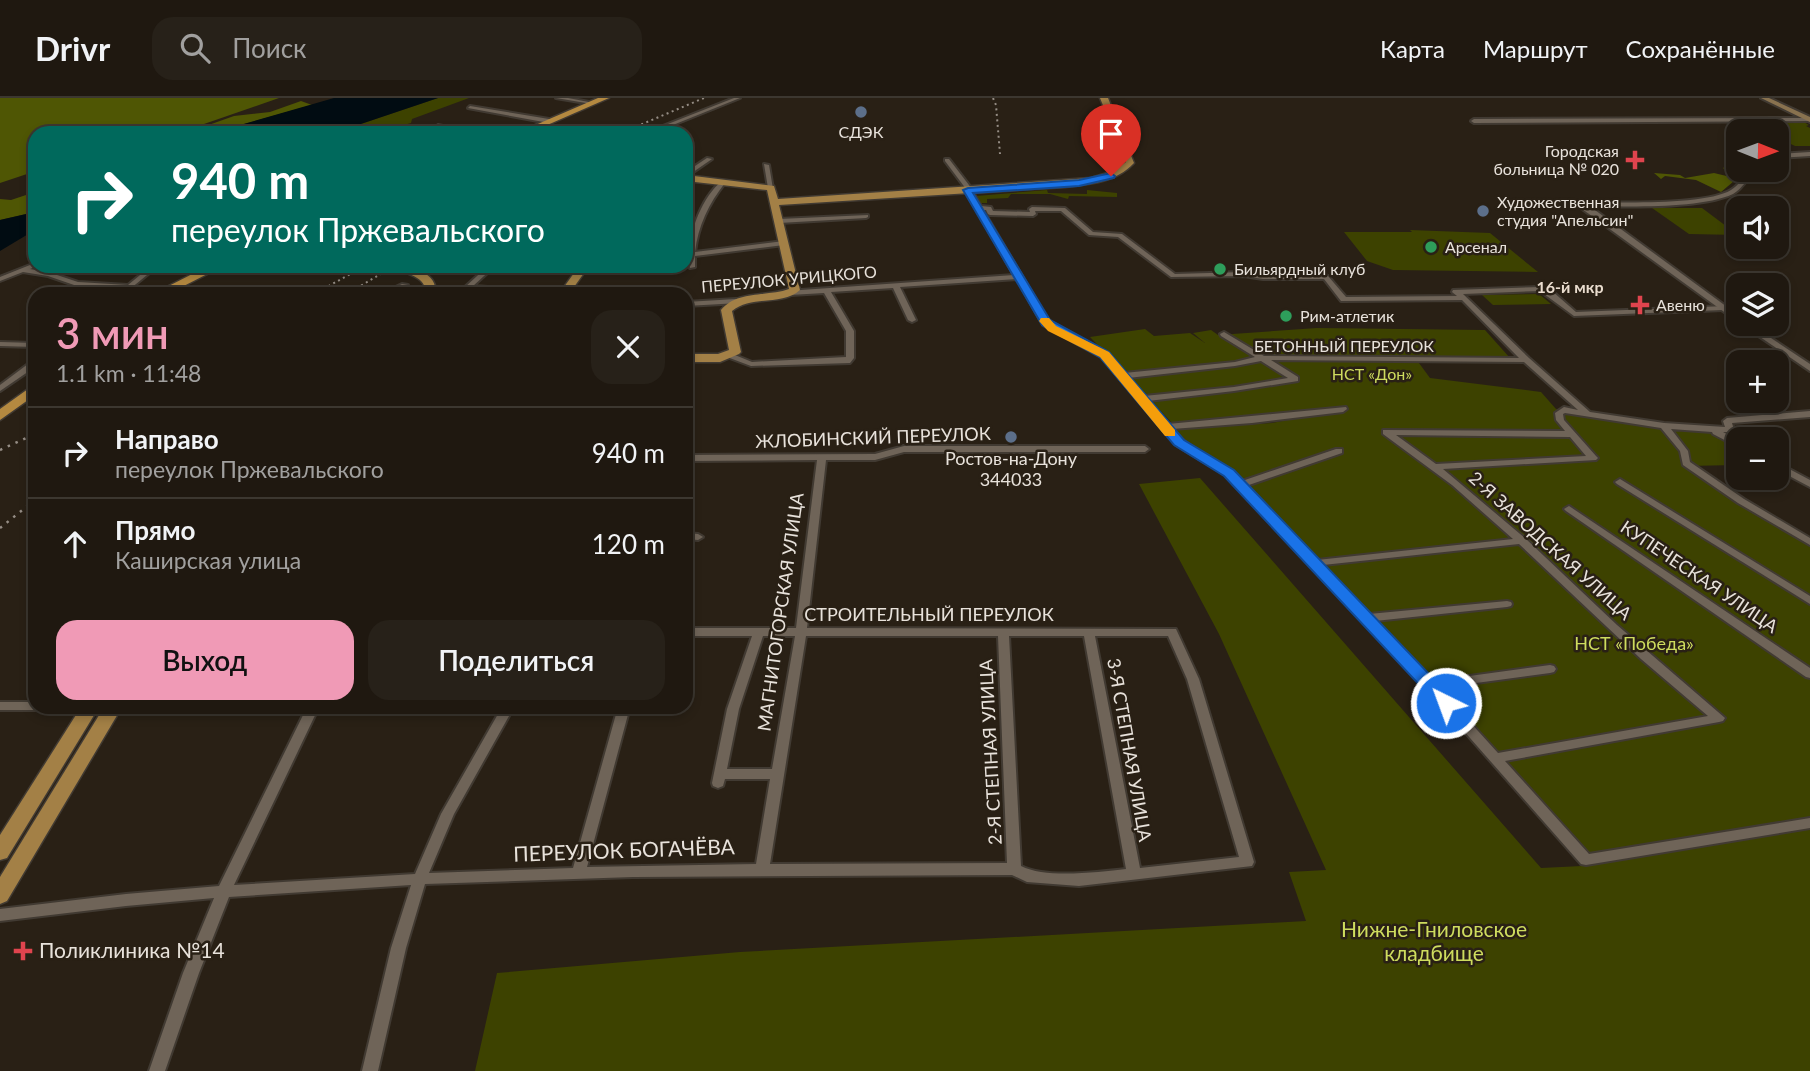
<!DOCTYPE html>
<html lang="ru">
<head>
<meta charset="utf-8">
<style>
  body { margin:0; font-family:Lato,sans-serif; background:#272119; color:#f1f3f6; height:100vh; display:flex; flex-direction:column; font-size:26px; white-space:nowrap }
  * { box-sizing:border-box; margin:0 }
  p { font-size:23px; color:#a1a09f }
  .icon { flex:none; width:38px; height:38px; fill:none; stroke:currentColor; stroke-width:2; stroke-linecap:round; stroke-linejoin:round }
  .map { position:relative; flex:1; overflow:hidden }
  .panel { position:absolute; left:28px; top:189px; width:665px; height:427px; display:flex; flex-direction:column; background:#1f1810; border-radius:21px; box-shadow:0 4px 10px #0003,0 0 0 2px #3c3730 }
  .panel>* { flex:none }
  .guide { position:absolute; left:28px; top:28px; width:665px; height:147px; border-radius:21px; box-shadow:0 4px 10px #0003,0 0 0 2px #3c3730; background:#00695c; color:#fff; overflow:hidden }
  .needle { width:46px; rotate:91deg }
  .tools { position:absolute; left:1726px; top:21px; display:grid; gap:14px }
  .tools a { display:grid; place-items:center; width:63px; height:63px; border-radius:14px; background:#1f1810; box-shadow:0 4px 10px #0003,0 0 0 2px #3c3730; font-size:35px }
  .pin { position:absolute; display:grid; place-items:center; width:60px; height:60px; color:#fff; margin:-72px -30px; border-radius:50% 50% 50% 0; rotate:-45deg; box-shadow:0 0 7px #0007 }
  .pin .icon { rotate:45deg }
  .me { position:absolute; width:77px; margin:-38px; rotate:318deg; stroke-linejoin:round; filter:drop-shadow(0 0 5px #0008) }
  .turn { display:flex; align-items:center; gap:24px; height:147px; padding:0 28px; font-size:32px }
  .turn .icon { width:91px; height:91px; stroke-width:2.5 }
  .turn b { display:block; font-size:49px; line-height:60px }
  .round { display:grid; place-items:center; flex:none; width:74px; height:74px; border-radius:21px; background:#272119 }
  .headline { display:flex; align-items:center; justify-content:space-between; height:119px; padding:0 28px }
  h1 { font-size:42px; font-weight:600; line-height:52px; color:#f09ab6 }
  .button { display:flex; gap:14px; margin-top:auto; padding:14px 28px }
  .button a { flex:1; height:80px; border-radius:21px; background:#f09ab6; color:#111; font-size:28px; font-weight:600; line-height:80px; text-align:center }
  .button a+a { background:#272119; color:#f1f3f6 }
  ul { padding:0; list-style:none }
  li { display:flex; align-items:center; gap:21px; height:91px; padding:0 28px; border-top:2px solid #3c3730 }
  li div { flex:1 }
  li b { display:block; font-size:26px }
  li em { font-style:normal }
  header { display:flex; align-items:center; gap:42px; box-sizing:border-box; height:98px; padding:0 35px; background:#1f1810; border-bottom:2px solid #3c3730 }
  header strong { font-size:33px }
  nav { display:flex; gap:38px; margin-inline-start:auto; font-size:24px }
  .search { width:490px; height:63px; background:#272119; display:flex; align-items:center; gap:18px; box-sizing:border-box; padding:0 24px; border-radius:21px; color:#a1a09f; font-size:26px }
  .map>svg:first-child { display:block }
  .green { fill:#3d4200 }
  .forest { fill:#4f5604 }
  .water { fill:#010c12 }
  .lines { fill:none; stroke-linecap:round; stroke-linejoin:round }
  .minor-casing { stroke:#413a32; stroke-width:4 }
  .tertiary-casing { stroke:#413a32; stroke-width:4 }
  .secondary-casing { stroke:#413a32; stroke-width:4 }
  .primary-casing { stroke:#413a32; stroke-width:3 }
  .trunk-casing { stroke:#413a32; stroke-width:3 }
  .minor { fill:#6f6458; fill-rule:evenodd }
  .tertiary { fill:#6f6458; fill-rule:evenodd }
  .secondary { fill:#89724f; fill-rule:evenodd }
  .primary { fill:#a38046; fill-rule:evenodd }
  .trunk { fill:#b48940; fill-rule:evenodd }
  .rail-far1 { stroke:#958d85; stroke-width:2; stroke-dasharray:2 3.5; stroke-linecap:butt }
  .rail { stroke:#958d85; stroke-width:2.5; stroke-dasharray:2.5 6; stroke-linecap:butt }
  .route { fill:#1a73e8; stroke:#114b97; stroke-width:2 }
  .slow { fill:#f59e0b }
  .service-dot { fill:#5c6f8a; stroke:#292015; stroke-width:2.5 }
  .health-dot { fill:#e0444e; stroke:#292015; stroke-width:2.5 }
  .leisure-dot { fill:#2e9e5b; stroke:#292015; stroke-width:2.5 }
  .labels { text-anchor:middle; stroke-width:5; stroke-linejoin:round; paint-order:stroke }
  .far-poi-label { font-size:16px; fill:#e8e2db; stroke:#292015; text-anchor:start }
  .far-street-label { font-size:16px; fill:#e8e2db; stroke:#292015 }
  .far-neighbourhood-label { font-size:16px; font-weight:bold; fill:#eaddcf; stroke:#292015 }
  .far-park-label { font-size:16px; fill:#cedc5e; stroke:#292015 }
  .street-label { font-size:18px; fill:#e8e2db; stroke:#292015 }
  .poi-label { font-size:18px; fill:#e8e2db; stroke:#292015 }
  .park-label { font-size:18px; fill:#cedc5e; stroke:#292015 }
  .near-street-label { font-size:21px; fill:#e8e2db; stroke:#292015 }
  .near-park-label { font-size:21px; fill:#cedc5e; stroke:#292015 }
  .near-poi-label { font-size:21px; fill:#e8e2db; stroke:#292015; text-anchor:start }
</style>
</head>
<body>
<header>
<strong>Drivr</strong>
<div class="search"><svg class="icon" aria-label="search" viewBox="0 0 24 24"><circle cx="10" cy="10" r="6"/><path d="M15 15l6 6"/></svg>Поиск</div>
<nav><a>Карта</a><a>Маршрут</a><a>Сохранённые</a></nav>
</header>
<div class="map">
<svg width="1810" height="973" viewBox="0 0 1810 973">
  <rect width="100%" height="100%" fill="#292015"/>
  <g class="green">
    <polygon points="438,0 469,0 412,21 411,25 375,35 334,35"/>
    <polygon points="1800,22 1809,27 1806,28 1810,30 1810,48 1795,48 1776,39 1781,38 1776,33 1753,23"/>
    <polygon points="1047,92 1048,95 1087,96 1087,92 1117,95 1117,99 1069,98 1068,101 1050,96 1011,96 1008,100 987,101 987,105 981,105 976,98"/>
    <polygon points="1652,110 1702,110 1738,137 1689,136"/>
    <polygon points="1410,132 1490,135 1538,174 1393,172 1367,163 1344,134 1412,134"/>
    <polygon points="1539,196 1551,206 1493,207 1482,197"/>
    <path d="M 1317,230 L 1485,232 L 1510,260 L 1416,261 L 1430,280 L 1541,294 L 1556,311 L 1663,326 L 1706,328 L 1738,345 L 1738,367 L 1686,368 L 1725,396 L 1810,445 L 1810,723 L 1589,759 L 1236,379 C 1215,363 1188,352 1170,332 L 1272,325 L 1339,312 L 1174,327 L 1090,239 L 1145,231 L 1154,238 L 1190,235 L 1205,245 L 1193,235 L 1211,232 L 1218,237 Z"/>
    <polygon points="1200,380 1541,770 1582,768 1810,727 1810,973 475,973 497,875 740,854 1306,823 1289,774 1326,772 1219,536 1139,386"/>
  </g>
  <g class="forest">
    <polygon points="0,0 279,0 178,35 35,35 35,77 27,76 0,85"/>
    <polygon points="301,3 312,7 212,35 186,35 234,18 270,14"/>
    <polygon points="1727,68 1738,68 1738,72 1746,73 1721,94 1696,82 1665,78 1661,81 1654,75 1680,77 1685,80 1714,75 1735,80 1723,70"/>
    <polygon points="35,94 35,114 0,122 0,101 11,102"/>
  </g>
  <g class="water">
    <polygon points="334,0 438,0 334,35 212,35"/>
    <polygon points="35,114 35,132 0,153 0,122"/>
  </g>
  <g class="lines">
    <defs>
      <g id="minor">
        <polygon points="556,0 568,0 594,5 592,6"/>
        <polygon points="734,0 740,0 653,35 645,35"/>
        <polygon points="470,8 549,21 552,23 549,25 468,10"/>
        <polygon points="438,27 467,33 470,35 459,35 436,30"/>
        <polygon points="1810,54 1810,58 1776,60 1776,56"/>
        <polygon points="707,60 712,61 686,79 686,74"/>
        <path d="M 945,61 L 949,61 L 972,91 L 972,93 L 981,108 L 991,109 L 993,113 L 1030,114 L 1029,111 L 1032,109 L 1065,110 L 1093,134 L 1122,136 L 1175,176 L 1244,174 L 1263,177 L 1326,177 L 1328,178 L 1346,199 L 1457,198 L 1452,194 L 1453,192 L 1541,189 L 1552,193 L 1576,214 L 1726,208 L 1727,210 L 1723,212 L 1574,218 L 1540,193 L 1463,196 L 1529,260 L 1590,314 L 1664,325 L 1725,329 L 1723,323 L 1727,320 L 1810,313 L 1810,319 L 1732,325 L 1734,332 L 1733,334 L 1723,334 L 1738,342 L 1738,349 L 1713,336 L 1712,334 L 1671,331 L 1688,353 L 1690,364 L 1744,401 L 1810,440 L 1810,447 L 1738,405 L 1683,367 L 1680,353 L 1661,330 L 1565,315 L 1563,316 L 1564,322 L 1596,358 L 1598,360 L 1596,362 L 1443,371 L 1526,441 L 1617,527 L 1725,620 L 1723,623 L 1719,624 L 1505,663 L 1589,756 L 1810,720 L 1810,730 L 1586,767 L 1581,766 L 1426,590 L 1226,377 L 1176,347 L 1101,259 L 1043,227 L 1017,181 L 900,189 L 916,222 L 912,224 L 908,222 L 893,190 L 831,194 L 854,233 L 854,260 L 850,265 L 751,268 L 727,259 L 727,255 L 730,255 L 752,264 L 846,259 L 846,233 L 824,195 L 790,197 L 787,197 L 787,193 L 1014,177 L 965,92 L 966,91 L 945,63 ZM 983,112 L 986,112 L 988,116 L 990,117 L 1033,118 L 1036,116 L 1035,113 L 1061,113 L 1089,137 L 1118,139 L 1171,179 L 1244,178 L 1263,181 L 1324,181 L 1341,203 L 1344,203 L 1462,202 L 1519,260 L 1264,258 L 1224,234 L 1220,236 L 1221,238 L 1255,259 L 1235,264 L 1124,275 L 1107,255 L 1049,224 ZM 1271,262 L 1524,264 L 1578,312 L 1564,309 L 1555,315 L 1556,322 L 1565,333 L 1383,332 L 1383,336 L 1452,387 L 1513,441 L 1317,462 L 1246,388 L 1342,355 L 1342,351 L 1336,351 L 1242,383 C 1221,361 1191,354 1172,331 L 1252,325 L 1343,314 L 1347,311 L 1346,309 L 1168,326 L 1148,303 L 1234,293 L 1298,283 L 1298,279 ZM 1261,263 L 1288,280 L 1234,289 L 1144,298 L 1128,280 L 1235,268 ZM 1396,337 L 1570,339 L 1586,358 L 1436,366 ZM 1519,446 L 1641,561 L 1708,618 L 1498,655 L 1439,590 L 1550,575 L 1554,574 L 1556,571 L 1554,568 L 1550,567 L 1433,583 L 1375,523 L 1507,509 L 1511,508 L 1512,506 L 1511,504 L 1507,503 L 1369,516 L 1323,467 Z"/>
        <polygon points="764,66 769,67 773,91 768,90"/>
        <path d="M 1749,72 L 1755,72 C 1748,80 1742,91 1733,96 C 1698,112 1620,108 1581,108 L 1578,106 L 1581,104 C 1614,104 1705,108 1731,92 C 1739,87 1744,79 1749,72 Z"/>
        <path d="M 722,83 L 725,85 C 709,105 698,128 695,154 L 784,143 L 787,145 L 784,147 L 695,158 L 695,169 L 690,170 C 684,146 700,100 722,83 Z"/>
        <polygon points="868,117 868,119 866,120 779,125 776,123 779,121"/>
        <polygon points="35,165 35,168 37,168 30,171 51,175 78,184 128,187 151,168 158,168 125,195 121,193 123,191 77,188 48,178 23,174 0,183 0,179"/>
        <polygon points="488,168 495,168 473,188 564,194 568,196 530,196 465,191 465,189"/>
        <polygon points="402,186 408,187 391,196 381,196"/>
        <polygon points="736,201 739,201 739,205 686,208 686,204"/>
        <polygon points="0,244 35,245 35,249 0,248"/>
        <polygon points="32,263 35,263 35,269 0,293 0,287"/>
        <path d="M 904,348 L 1145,348 L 1149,351 L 1145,354 L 904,354 L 875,362 L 826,362 L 807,530 L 1176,531 L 1199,581 L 1254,764 L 1252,768 L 1079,788 L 1027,784 L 1012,777 L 633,779 L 425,786 L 406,850 L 378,973 L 362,973 L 391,850 L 411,787 L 229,799 L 199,875 L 165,973 L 149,973 L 183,875 L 214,800 L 126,808 L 0,823 L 0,811 L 126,796 L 219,788 L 307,609 L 319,609 L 234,787 L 415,776 L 441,716 L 502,609 L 514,609 L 454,716 L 429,775 L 573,770 L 618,609 L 630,609 L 587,769 L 756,766 L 770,681 L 725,681 L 723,688 L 718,690 L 713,688 L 712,685 L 727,611 L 752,538 L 686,538 L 686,530 L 796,530 L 817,362 L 686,363 L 686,357 L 875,356 ZM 763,538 L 795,538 L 772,671 L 727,671 L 739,611 ZM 806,538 L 998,538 L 1007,765 L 770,766 ZM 1009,538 L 1084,538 L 1126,771 C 1098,774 1046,781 1021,768 ZM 1095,538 L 1168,538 L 1187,581 L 1239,759 L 1140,770 Z"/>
        <polygon points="1776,364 1810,382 1810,389 1776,371"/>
        <polygon points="1620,381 1810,498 1810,506 1617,386 1615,384"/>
        <polygon points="1569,408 1810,570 1810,580 1806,579 1566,413 1564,411"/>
        <polygon points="686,435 698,436 703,439 698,442 686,441"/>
        <polygon points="0,604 35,604 35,609 40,609 35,612 0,612"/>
      </g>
      <g id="tertiary">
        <polygon points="1810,20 1808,23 1474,25 1471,23 1474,21"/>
        <polygon points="1578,104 1584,104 1738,217 1738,224 1578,108"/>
        <polygon points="1741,226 1750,226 1810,266 1810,273"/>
      </g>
      <polygon id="secondary" points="1761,0 1769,0 1810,19 1810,24"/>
      <g id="primary">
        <path d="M 1100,0 L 1108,0 L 1134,65 C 1117,84 1090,86 1065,89 L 779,107 L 800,192 C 783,208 751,197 732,213 L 741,254 L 739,256 L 720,264 L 686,264 L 686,256 L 718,256 L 729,252 L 721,212 C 737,192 767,199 789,191 L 767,92 L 686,83 L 686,77 L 774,88 L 778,101 L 1091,80 L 1114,73 L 1126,64 Z"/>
        <path d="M 393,168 C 410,168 439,174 435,196 L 425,196 C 428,177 404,177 393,168 Z"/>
        <polygon points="579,168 589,168 569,196 559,196"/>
        <polygon points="81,609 99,609 7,760 0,762 0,737"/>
        <polygon points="104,609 122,609 7,803 0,806 0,779"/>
      </g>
      <g id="trunk">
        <polygon points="598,0 609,0 529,35 517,35"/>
        <polygon points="208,168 223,168 168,196 153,196"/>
        <polygon points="35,286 35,297 0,322 0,311"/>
      </g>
    </defs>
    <use href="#minor" class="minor-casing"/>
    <use href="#tertiary" class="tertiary-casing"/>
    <use href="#secondary" class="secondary-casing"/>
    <use href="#primary" class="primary-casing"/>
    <use href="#trunk" class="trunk-casing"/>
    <use href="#minor" class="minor"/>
    <use href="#tertiary" class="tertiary"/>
    <use href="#secondary" class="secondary"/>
    <use href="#primary" class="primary"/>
    <use href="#trunk" class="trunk"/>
    <g class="rail-far1">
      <polyline points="993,0 996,7 1000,56"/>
      <polyline points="621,35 704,0"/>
      <polyline points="314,196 365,168"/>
      <polyline points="347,196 394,168"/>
    </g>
    <g class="rail">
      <polyline points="0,352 35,336"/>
      <polyline points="0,430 35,402"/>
    </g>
  </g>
  <polygon class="route" points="1111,75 1115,78 1114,80 1079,88 973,95 1050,222 1109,254 1184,342 1234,372 1453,601 1455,605 1453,609 1440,609 1224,378 1174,347 1100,259 1042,227 963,92 968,90 1079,82"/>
  <polygon class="slow" points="1041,220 1049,220 1056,228 1109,254 1175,332 1175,338 1165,338 1100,259 1048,233 1039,223"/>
  <g class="service-dot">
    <circle cx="861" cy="14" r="7"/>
    <circle cx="1483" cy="113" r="7"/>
    <circle cx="1011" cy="339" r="7"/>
  </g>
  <g class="health-dot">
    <path d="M1631.5 51.5h7v7h7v7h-7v7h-7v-7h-7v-7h7z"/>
    <path d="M1636.5 196.5h7v7h7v7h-7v7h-7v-7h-7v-7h7z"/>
    <path d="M19.5 842.5h7v7h7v7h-7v7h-7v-7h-7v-7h7z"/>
  </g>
  <g class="leisure-dot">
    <circle cx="1431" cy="149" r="7"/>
    <circle cx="1220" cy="171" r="7"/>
    <circle cx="1286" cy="218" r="7"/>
  </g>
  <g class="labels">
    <g class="far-poi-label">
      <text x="861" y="40" text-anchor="middle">СДЭК</text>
      <text x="1619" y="59" text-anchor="end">Городская<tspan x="1619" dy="18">больница № 020</tspan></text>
      <text x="1497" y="110">Художественная<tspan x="1497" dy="18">студия "Апельсин"</tspan></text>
      <text x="1445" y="155">Арсенал</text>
      <text x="1234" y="177">Бильярдный клуб</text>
      <text x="1656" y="213">Авеню</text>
      <text x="1300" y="224">Рим-атлетик</text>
    </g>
    <g class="far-street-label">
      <text transform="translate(789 181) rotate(-5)" y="6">ПЕРЕУЛОК УРИЦКОГО</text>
      <text x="1344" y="254">БЕТОННЫЙ ПЕРЕУЛОК</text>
    </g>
    <g class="far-neighbourhood-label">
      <text x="1570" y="195">16-й мкр</text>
    </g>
    <g class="far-park-label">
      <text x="1372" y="282">НСТ «Дон»</text>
    </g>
    <g class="street-label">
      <text transform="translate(873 340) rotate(-2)" y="6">ЖЛОБИНСКИЙ ПЕРЕУЛОК</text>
      <text transform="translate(1550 448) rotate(42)" y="6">2-Я ЗАВОДСКАЯ УЛИЦА</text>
      <text transform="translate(1699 479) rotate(34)" y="6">КУПЕЧЕСКАЯ УЛИЦА</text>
      <text transform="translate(781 514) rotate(-82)" y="6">МАГНИТОГОРСКАЯ УЛИЦА</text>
      <text x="929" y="523">СТРОИТЕЛЬНЫЙ ПЕРЕУЛОК</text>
      <text transform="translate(1129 652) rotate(80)" y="6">3-Я СТЕПНАЯ УЛИЦА</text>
      <text transform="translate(991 654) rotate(-93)" y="6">2-Я СТЕПНАЯ УЛИЦА</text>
    </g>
    <g class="poi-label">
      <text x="1011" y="367">Ростов-на-Дону<tspan x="1011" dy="21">344033</tspan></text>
    </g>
    <g class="park-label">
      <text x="1634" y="552">НСТ «Победа»</text>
    </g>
    <g class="near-street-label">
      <text transform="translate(624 753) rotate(-2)" y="7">ПЕРЕУЛОК БОГАЧЁВА</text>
    </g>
    <g class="near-park-label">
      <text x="1434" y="839">Нижне-Гниловское<tspan x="1434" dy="24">кладбище</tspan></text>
    </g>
    <g class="near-poi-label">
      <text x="39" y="860">Поликлиника №14</text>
    </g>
  </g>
</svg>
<div class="tools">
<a><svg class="needle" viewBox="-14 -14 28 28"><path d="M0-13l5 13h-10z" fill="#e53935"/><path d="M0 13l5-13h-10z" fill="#a1a09f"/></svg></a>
<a><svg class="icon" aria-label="sound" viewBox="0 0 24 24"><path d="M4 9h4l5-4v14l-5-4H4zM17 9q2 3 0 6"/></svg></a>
<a><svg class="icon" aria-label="layers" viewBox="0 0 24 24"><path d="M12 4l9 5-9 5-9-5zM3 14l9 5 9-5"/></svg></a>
<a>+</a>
<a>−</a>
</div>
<div class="pin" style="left:1111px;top:78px;background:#d93025"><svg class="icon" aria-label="arrive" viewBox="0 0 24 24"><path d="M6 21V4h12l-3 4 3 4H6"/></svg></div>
<svg class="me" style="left:1446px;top:605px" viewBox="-20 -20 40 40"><circle r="17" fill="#1a73e8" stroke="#fff" stroke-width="3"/><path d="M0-11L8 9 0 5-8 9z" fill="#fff"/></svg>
<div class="guide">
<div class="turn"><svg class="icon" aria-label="right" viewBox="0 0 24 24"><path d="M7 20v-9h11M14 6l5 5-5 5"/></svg><div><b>940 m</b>переулок Пржевальского</div></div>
</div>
<section class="panel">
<div class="headline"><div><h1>3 мин</h1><p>1.1 km · 11:48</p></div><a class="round"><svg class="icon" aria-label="close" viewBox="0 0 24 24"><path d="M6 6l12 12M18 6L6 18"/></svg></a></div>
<ul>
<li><svg class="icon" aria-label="right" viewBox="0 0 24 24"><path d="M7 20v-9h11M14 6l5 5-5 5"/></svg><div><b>Направо</b><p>переулок Пржевальского</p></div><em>940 m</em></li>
<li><svg class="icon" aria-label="ahead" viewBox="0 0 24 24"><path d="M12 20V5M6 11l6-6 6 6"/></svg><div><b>Прямо</b><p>Каширская улица</p></div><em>120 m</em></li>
</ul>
<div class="button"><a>Выход</a><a>Поделиться</a></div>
</section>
</div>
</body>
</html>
